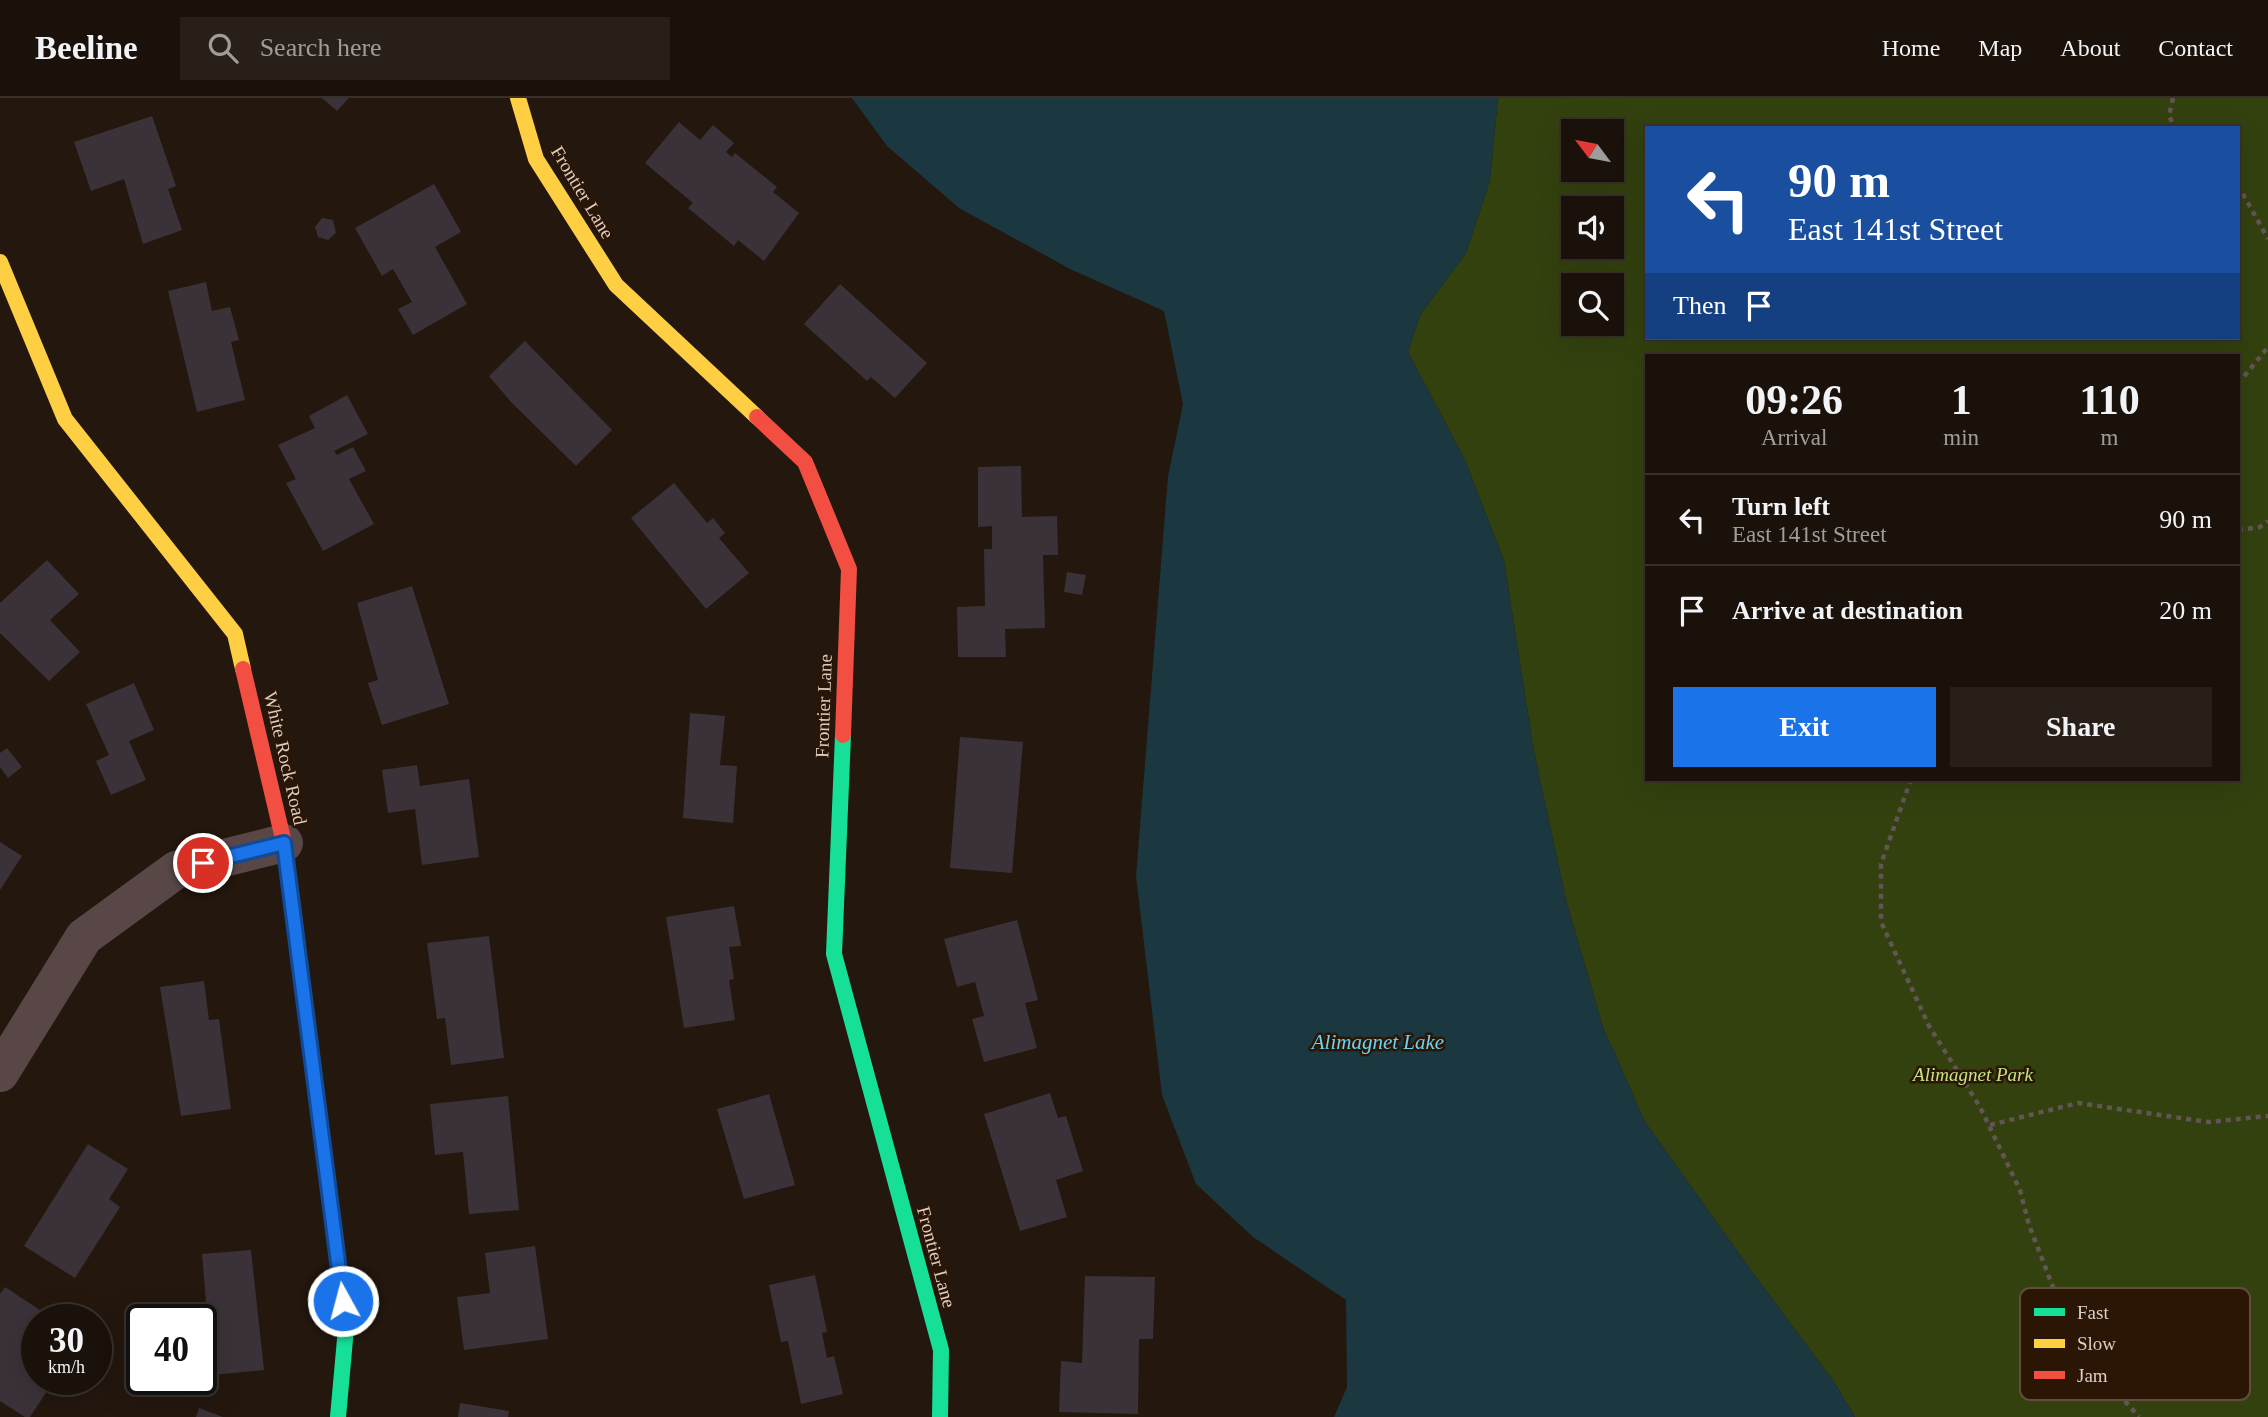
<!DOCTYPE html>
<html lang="en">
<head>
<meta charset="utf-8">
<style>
  body { margin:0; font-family:"Times New Roman",serif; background:#271f18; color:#f1f3f6; height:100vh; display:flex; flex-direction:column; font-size:26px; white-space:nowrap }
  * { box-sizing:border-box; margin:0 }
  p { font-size:23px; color:#9f9d9c }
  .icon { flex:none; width:38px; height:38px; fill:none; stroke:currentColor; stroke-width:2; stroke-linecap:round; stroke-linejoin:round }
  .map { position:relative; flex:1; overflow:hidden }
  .drawer { position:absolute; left:1645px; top:256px; width:595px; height:427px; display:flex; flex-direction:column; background:#1a110a; border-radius:0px; box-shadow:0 7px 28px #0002,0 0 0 2px #38312b }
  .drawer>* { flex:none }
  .hud { position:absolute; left:1645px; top:28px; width:595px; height:214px; border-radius:0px; box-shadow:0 7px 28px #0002,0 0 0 2px #38312b; background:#1a4fa0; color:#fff; overflow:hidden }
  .needle { width:46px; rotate:302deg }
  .controls { position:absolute; left:1561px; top:21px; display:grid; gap:14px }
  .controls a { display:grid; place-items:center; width:63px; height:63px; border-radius:0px; background:#1a110a; box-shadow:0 7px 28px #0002,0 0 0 2px #38312b; font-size:35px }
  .speed { position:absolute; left:21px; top:1206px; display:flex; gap:14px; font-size:35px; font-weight:700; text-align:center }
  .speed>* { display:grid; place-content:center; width:91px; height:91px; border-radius:50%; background:#1a110a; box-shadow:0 7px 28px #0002,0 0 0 2px #38312b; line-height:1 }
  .speed small { font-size:18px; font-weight:400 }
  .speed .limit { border:4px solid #111; border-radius:10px; background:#fff; color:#111 }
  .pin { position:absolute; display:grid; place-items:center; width:60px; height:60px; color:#fff; margin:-30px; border:4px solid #fff; border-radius:50%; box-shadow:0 2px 7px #0007 }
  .me { position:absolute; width:77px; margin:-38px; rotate:353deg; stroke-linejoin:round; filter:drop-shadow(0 0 5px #0008) }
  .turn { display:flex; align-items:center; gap:24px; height:147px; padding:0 28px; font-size:32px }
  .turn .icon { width:91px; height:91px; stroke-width:2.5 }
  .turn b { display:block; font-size:49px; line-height:60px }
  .then { display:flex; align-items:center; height:66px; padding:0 28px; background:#0003; gap:14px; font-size:26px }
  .eta { display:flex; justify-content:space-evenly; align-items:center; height:119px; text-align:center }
  .eta b { font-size:42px; font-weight:800; line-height:49px }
  .button { display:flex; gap:14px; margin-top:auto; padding:14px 28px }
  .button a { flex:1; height:80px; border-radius:0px; background:#1a73e8; color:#fff; font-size:28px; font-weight:800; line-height:80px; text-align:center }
  .button a+a { background:#271f18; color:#f1f3f6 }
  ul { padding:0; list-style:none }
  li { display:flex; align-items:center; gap:21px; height:91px; padding:0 28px; border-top:2px solid #38312b }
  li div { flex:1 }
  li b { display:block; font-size:26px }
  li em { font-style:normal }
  header { display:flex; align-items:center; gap:42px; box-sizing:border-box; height:98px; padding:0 35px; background:#1a110a; border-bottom:2px solid #38312b }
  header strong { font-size:33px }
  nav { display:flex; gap:38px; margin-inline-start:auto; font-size:24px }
  .search { width:490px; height:63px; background:#271f18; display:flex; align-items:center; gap:18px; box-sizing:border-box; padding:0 24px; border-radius:0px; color:#9f9d9c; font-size:26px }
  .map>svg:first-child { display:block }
  .green { fill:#33410f; fill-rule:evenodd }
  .water { fill:#1b373f }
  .building { fill:#3a3238 }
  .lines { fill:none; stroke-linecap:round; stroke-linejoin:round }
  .path { stroke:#635553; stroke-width:4.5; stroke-dasharray:5 5; stroke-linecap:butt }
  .street { stroke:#594748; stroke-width:38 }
  .fast { stroke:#16e098; stroke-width:16 }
  .slow { stroke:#ffcf43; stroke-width:16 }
  .jam { stroke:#f24e42; stroke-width:16 }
  .route-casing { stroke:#114b97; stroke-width:18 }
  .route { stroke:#1a73e8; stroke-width:12 }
  .labels { text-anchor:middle; stroke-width:5; stroke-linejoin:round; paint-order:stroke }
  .street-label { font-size:19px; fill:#ddcec4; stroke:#2b1606 }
  .park-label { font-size:19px; font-style:italic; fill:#c3e680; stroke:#2b1606 }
  .water-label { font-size:21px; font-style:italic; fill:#6ad3f3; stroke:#2b1606 }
  .key { fill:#2b1606; stroke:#604d3f; stroke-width:2 }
  .key-label { font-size:19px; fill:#ddcec4 }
</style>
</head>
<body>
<header>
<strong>Beeline</strong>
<div class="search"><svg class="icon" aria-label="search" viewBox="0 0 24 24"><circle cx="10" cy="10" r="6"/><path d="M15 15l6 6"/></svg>Search here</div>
<nav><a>Home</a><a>Map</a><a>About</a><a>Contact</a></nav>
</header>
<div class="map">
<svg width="2268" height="1319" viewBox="0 0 2268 1319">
  <rect width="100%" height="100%" fill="#23170e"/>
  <path class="green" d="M 1498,0 L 2268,0 L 2268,1319 L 1855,1319 L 1834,1284 L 1750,1171 L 1645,1024 L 1603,929 L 1566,802 L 1534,654 L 1504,463 L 1465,362 L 1408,254 L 1420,217 L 1466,155 L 1490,82 ZM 1647,30 L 2238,30 L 2238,240 L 1647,240 ZM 1573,33 L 1612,33 L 1612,72 L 1573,72 ZM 1573,110 L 1612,110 L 1612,149 L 1573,149 ZM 1573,187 L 1612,187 L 1612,226 L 1573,226 ZM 1647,257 L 2238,257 L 2238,681 L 1647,681 Z"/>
  <polygon class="water" points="852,0 1498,0 1490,82 1466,155 1420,217 1408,254 1465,362 1504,463 1534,654 1566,802 1603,929 1645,1024 1750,1171 1834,1284 1855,1319 1334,1319 1347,1289 1346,1202 1253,1139 1196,1086 1162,997 1136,778 1168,378 1183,306 1164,213 1070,171 959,110 887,48"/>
  <g class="building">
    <polygon points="322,0 349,0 337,13"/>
    <polygon points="152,18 176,88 168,91 182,132 143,146 124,81 91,93 74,44"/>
    <polygon points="679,24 700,42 713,27 734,45 726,54 732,59 735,55 777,89 773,94 799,115 764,163 738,142 734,148 688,110 693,105 645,65"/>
    <polygon points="434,86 461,134 435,149 467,206 413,237 398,211 412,204 393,171 382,178 355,130"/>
    <polygon points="322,120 333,122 336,135 328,142 318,139 315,129"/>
    <polygon points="206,184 212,213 230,209 239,242 231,244 245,302 197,314 168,193"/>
    <polygon points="840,186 927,265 895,300 871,279 867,283 804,226"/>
    <polygon points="525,243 612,332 576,368 511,304 489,278"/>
    <polygon points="347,297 368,336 334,353 337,357 353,349 366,373 349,381 374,426 323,453 286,385 296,381 278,347 315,330 309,318"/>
    <polygon points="1021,368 1022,419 1057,418 1058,457 1043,457 1045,530 1005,531 1006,559 958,559 957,509 985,508 984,451 992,451 992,428 978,429 978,369"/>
    <polygon points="674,385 707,425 713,420 725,435 719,440 749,475 706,511 631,420"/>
    <polygon points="47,462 79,496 50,522 80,554 49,583 0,535 0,505"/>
    <polygon points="1067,474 1086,477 1082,497 1064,494"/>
    <polygon points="412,488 449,606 382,627 368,585 378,582 357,505"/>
    <polygon points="134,585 154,632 129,643 146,682 111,697 96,663 109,657 86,606"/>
    <polygon points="690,615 725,618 720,667 737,668 733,725 683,720"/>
    <polygon points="960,639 1023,644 1012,775 950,770"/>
    <polygon points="7,650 22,669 8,680 0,669 0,655"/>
    <polygon points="417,667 420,688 469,681 479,759 422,767 415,711 388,715 382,672"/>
    <polygon points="0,744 22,758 0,792"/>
    <polygon points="734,808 741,848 729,849 734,881 729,882 735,922 684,930 666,819"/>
    <polygon points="1017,822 1038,902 1025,905 1037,950 984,964 972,921 984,918 975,884 957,889 944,841"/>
    <polygon points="489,838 504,960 451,967 445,920 437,921 427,845"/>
    <polygon points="204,883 209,922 219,921 231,1011 181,1018 160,889"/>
    <polygon points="1050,995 1058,1020 1066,1018 1083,1073 1056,1082 1067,1119 1020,1133 984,1016"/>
    <polygon points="769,996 795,1087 744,1101 717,1011"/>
    <polygon points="508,998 519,1112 469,1116 463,1054 435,1057 430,1006"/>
    <polygon points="88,1046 128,1071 109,1101 120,1109 75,1180 24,1148"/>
    <polygon points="535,1148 548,1241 464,1252 457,1199 490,1195 485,1155"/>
    <polygon points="251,1152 264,1272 212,1277 202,1156"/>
    <polygon points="815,1177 827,1234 822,1235 827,1260 834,1258 843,1296 801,1306 788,1243 781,1244 769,1187"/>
    <polygon points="1085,1178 1155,1179 1153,1241 1139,1241 1138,1316 1059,1314 1061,1263 1082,1265"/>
    <polygon points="5,1189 55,1222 37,1222 37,1281 48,1281 53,1284 30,1319 25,1319 0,1303 0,1196"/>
    <polygon points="460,1305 509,1313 508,1319 458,1319"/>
    <polygon points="199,1310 223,1319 196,1319"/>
  </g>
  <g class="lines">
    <g class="path">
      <polyline points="2173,0 2169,18 2175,30"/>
      <polyline points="2238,87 2268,141"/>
      <polyline points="2238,286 2268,249"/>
      <polyline points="2238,432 2260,429 2268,423"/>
      <polyline points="1911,681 1881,766 1881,824 1929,928 1980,1009 2020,1092 2029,1127 2075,1246 2139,1319"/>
      <polyline points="1990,1027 2078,1005 2208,1024 2268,1018"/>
    </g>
    <polyline class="street" points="0,975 84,839 176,772 284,745"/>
    <g class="fast">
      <polyline points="843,637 834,856 941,1252 940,1319"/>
      <polyline points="338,1319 346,1230 345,1220"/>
    </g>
    <g class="slow">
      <polyline points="518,0 536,61 616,187 757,319"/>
      <polyline points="0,164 65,321 235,536 243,571"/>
      <polyline points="290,788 345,1220"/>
    </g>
    <g class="jam">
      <polyline points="757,319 805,364 849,471 843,637"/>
      <polyline points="243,571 284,745 290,788"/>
    </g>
  </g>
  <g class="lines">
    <defs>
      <polyline id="route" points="203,765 284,745 343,1203"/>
    </defs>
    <use href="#route" class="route-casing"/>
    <use href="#route" class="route"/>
  </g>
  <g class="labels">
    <g class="street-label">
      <text transform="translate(583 94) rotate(59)" y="7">Frontier Lane</text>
      <text transform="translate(823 608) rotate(-88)" y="7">Frontier Lane</text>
      <text transform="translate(286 660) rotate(77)" y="7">White Rock Road</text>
      <text transform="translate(937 1159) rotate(75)" y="7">Frontier Lane</text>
    </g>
    <g class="park-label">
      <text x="1973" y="983">Alimagnet Park</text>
    </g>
    <g class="water-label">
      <text x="1378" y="951">Alimagnet Lake</text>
    </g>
  </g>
  <rect x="2020" y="1190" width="230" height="112" rx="10" class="key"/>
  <rect x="2034" y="1210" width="31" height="8" fill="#16e098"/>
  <rect x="2034" y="1241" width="31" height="9" fill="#ffcf43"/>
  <rect x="2034" y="1273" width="31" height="8" fill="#f24e42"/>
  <g class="key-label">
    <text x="2077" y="1221">Fast</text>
    <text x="2077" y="1252">Slow</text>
    <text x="2077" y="1284">Jam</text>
  </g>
</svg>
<div class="controls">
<a><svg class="needle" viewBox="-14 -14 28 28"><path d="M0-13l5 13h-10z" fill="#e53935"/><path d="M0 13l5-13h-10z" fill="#9f9d9c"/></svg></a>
<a><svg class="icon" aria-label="sound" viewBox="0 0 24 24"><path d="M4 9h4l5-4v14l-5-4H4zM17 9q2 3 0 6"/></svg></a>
<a><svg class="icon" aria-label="search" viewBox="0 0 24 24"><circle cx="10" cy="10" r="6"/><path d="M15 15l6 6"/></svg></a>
</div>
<div class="speed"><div>30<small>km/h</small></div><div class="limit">40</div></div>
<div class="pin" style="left:203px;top:765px;background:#d93025"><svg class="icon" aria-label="arrive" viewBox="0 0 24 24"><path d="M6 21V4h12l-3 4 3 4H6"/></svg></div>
<svg class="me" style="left:343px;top:1203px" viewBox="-20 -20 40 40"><circle r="17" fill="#1a73e8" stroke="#fff" stroke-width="3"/><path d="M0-11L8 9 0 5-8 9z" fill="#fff"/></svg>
<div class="hud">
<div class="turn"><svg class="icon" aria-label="left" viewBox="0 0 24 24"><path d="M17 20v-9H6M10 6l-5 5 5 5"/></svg><div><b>90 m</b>East 141st Street</div></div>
<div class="then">Then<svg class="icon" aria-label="arrive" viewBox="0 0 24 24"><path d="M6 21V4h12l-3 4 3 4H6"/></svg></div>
</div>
<section class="drawer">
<div class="eta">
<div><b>09:26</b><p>Arrival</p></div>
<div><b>1</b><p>min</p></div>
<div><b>110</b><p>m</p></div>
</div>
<ul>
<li><svg class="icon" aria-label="left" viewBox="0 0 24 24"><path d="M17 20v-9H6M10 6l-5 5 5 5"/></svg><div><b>Turn left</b><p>East 141st Street</p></div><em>90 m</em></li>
<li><svg class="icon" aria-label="arrive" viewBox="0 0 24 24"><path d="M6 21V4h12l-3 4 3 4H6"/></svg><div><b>Arrive at destination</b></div><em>20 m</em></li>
</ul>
<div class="button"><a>Exit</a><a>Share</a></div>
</section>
</div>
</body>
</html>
